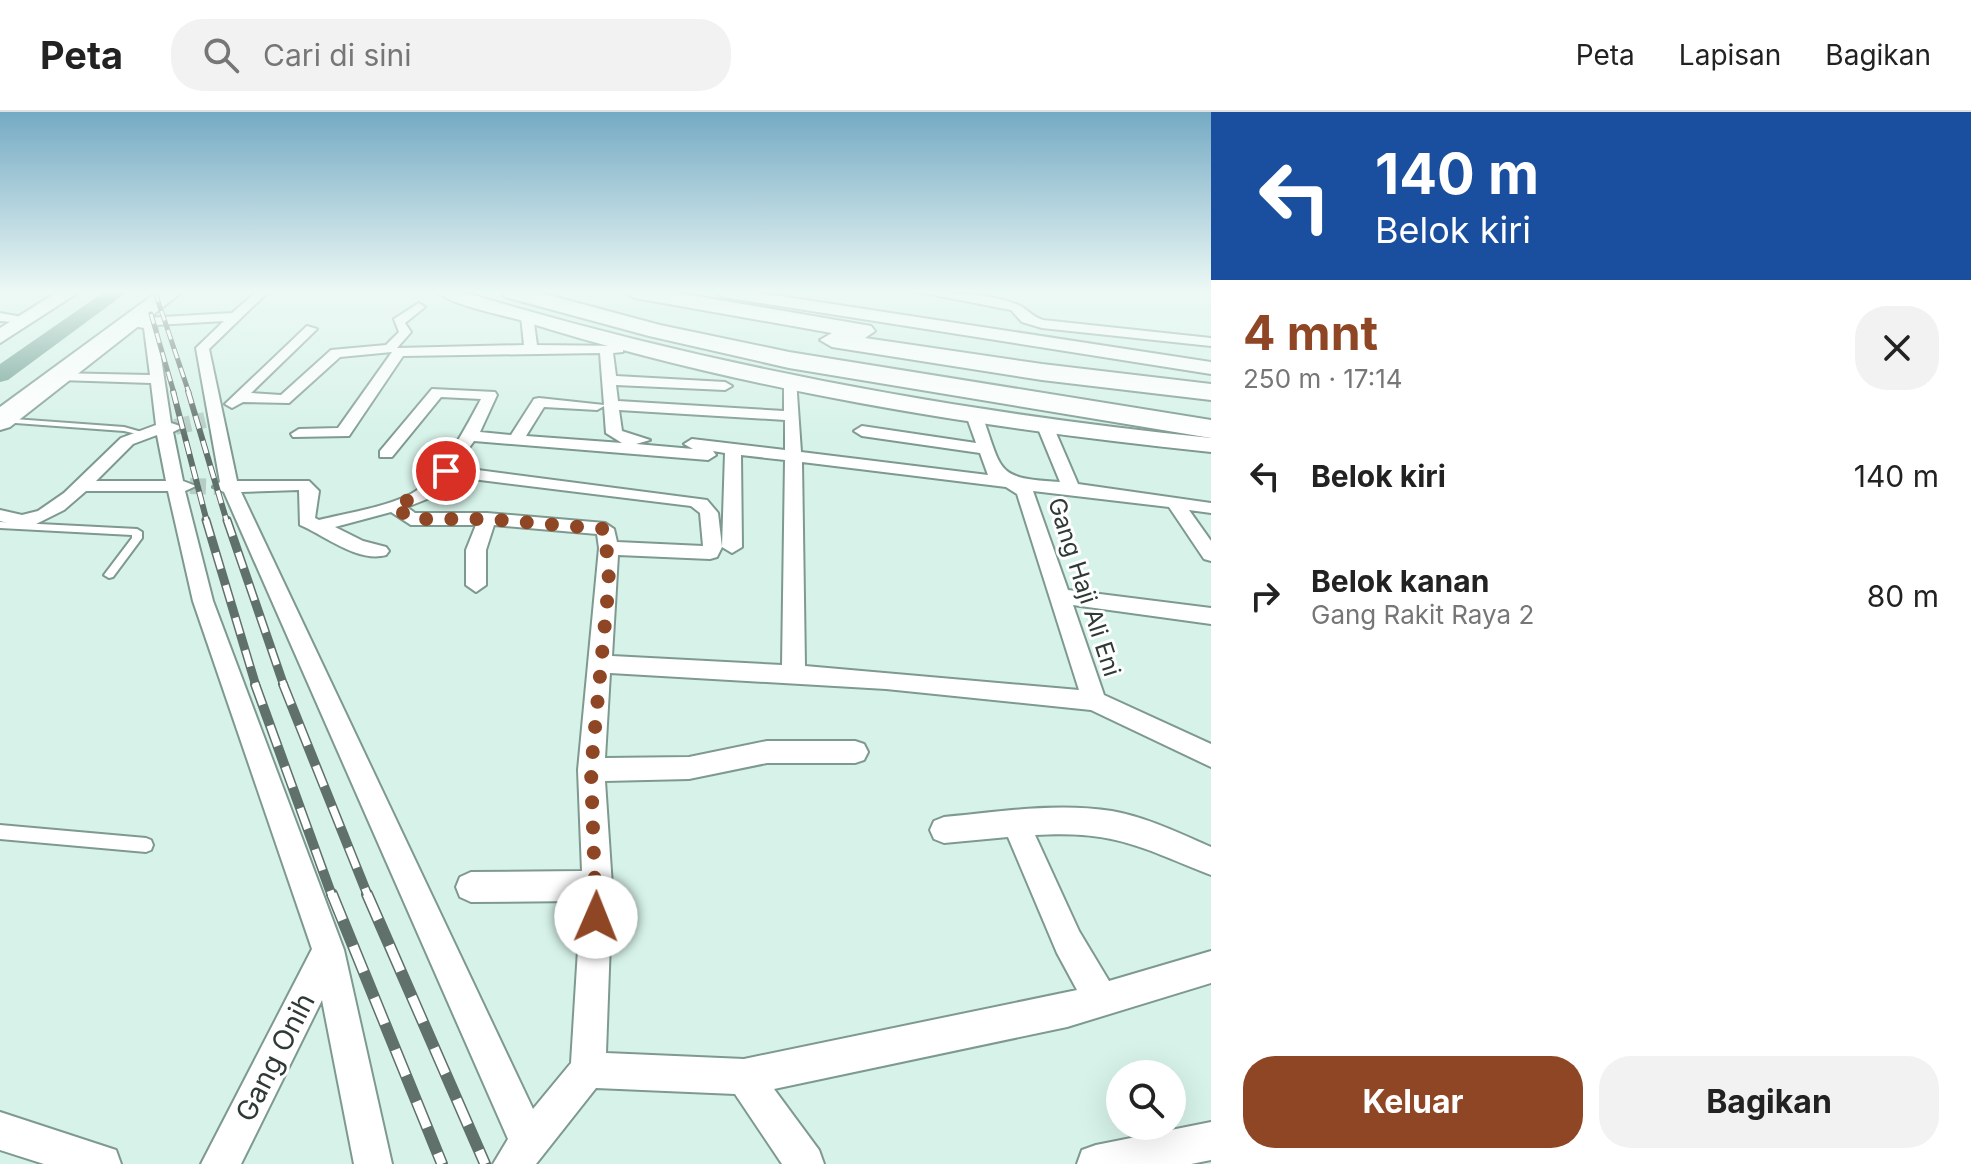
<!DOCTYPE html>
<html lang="id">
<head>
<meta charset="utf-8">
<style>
  body { margin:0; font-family:Inter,sans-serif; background:#f2f2f2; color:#222; height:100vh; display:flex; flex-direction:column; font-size:30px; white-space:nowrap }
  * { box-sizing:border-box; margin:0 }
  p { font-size:26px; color:#767676 }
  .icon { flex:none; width:44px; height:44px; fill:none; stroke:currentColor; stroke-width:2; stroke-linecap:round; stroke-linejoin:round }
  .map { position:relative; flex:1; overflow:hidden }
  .sheet { display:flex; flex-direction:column; background:#fff; width:760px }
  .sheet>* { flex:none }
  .guide { background:#1a4fa0; color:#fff; overflow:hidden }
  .controls { position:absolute; left:1106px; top:948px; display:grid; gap:16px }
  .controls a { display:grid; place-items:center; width:80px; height:80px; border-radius:50%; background:#fff; box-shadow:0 8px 32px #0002; font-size:40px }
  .pin { position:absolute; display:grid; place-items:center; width:68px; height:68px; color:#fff; margin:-34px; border:4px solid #fff; border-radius:50%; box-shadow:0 2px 8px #0007 }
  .me { position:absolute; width:88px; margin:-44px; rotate:1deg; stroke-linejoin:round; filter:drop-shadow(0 0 6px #0008) }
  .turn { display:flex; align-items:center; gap:28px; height:168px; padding:0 32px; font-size:36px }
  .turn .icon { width:104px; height:104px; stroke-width:2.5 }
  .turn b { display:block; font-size:56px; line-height:68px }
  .round { display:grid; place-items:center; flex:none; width:84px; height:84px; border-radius:32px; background:#f2f2f2 }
  .headline { display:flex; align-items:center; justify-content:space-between; height:136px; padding:0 32px }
  h1 { font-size:48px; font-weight:700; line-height:60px; color:#8e4624 }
  .cta { display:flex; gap:16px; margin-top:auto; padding:16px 32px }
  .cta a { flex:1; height:92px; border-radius:32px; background:#8e4624; color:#fff; font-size:32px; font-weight:700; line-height:92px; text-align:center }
  .cta a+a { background:#f2f2f2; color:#222 }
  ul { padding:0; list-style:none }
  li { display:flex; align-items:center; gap:24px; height:120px; padding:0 32px }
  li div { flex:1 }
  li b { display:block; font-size:30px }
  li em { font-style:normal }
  header { display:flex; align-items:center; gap:48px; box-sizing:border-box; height:112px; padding:0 40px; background:#fff; border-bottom:2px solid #e0e0e0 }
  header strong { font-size:38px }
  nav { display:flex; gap:44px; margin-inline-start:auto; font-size:28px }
  .search { width:560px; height:72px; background:#f2f2f2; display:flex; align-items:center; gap:20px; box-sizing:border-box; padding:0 28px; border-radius:32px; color:#767676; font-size:30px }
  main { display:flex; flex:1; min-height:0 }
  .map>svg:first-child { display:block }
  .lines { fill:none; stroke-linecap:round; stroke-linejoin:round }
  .river { fill:#6a9c8e; fill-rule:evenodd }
  .street-tunnel { stroke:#b5cdc5; stroke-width:16; stroke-dasharray:16 8; stroke-linecap:butt }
  .lane-casing { stroke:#7e9990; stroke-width:4 }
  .street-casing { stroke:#7e9990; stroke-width:4 }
  .secondary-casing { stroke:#7e9990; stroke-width:4 }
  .primary-casing { stroke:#7e9990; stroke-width:4 }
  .highway-casing { stroke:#7e9990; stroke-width:4 }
  .lane { fill:#fff; fill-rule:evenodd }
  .street { fill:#fff; fill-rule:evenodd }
  .secondary { fill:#fff; fill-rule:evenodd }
  .primary { fill:#fff; fill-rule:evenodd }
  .highway { fill:#fff; fill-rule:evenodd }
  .rail-far4-casing { stroke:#60706b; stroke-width:5 }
  .rail-far3-casing { stroke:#60706b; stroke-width:6 }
  .rail-far2-casing { stroke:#60706b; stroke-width:9 }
  .rail-far1-casing { stroke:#60706b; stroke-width:10 }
  .rail-casing { stroke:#60706b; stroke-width:12 }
  .rail-far4 { stroke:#fff; stroke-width:3; stroke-dasharray:10; stroke-linecap:butt }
  .rail-far3 { stroke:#fff; stroke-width:4; stroke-dasharray:13; stroke-linecap:butt }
  .rail-far2 { stroke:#fff; stroke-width:6; stroke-dasharray:17; stroke-linecap:butt }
  .rail-far1 { stroke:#fff; stroke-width:7; stroke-dasharray:22; stroke-linecap:butt }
  .rail { stroke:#fff; stroke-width:9; stroke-dasharray:28; stroke-linecap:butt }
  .route { stroke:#8e4624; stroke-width:14; stroke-dasharray:0 25.2 }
  .labels { text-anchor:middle; stroke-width:6; stroke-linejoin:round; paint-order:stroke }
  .street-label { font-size:24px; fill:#2f3a37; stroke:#fff }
  .near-street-label { font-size:28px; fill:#2f3a37; stroke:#fff }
</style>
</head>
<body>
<header>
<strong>Peta</strong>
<div class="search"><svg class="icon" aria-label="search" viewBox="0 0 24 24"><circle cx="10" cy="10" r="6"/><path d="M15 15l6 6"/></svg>Cari di sini</div>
<nav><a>Peta</a><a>Lapisan</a><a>Bagikan</a></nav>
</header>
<main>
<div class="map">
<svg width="1211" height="1052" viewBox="0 0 1211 1052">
  <rect width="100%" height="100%" fill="#d6f2e9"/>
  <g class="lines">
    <polygon class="river" points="104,180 127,180 8,268 0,270 0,252"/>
    <g class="street-tunnel">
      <polyline points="175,315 205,308"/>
      <polyline points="190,374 222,375"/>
    </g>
    <defs>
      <g id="lane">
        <polygon points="0,306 124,315 145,321 141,323 124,319 2,310 0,310"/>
        <polygon points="0,410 137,417 142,420 142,426 113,465 109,466 104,463 132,426 132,423 0,416"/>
        <polygon points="0,713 146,726 151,728 153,733 151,738 146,740 0,727"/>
      </g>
      <g id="street">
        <path d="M 256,180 L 268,180 L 209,237 L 237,369 L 309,369 L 319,379 L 315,406 L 319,408 C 346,401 402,393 421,375 C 447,352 465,317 481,287 L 441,285 L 392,345 L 380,345 L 380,339 L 432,277 L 495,280 L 497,283 L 480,320 L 511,323 L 534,287 L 539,286 L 604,293 L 600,241 L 403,244 L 349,324 L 293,325 L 291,322 L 299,317 L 338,316 L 392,240 L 340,245 L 289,291 L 243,290 L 232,296 L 225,292 L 307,214 L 317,217 L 251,281 L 281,283 L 331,238 L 386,233 L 399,220 L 394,207 L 419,191 L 425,195 L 405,211 L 411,220 L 397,236 L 524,233 L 521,204 L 527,200 L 533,204 L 537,233 L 623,234 L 623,240 L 613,241 L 616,264 L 725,270 L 732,274 L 725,278 L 616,273 L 618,289 L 784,299 L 784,270 L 796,267 L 801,340 L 988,363 L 980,341 L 862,324 L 854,319 L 862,314 L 976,331 L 966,303 L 974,298 L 982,303 C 1003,361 995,366 1060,370 L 1037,314 L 1045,309 L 1053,314 L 1078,372 L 1211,391 L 1211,401 L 1189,398 L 1211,429 L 1211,449 L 1204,447 L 1169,395 L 1033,379 L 1068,478 L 1211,496 L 1211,512 L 1073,493 L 1104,583 L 1211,632 L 1211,655 L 1091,598 L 886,577 L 610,561 L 605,646 L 689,645 L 767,629 L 855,629 L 864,632 L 868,640 L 864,648 L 855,651 L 767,651 L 689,667 L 605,669 L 612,774 L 606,941 L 744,947 L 1077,878 L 1057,841 L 1008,725 L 944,731 L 934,727 L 930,718 L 934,709 L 944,705 C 999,700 1056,690 1112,699 C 1146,705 1179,721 1211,735 L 1211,763 C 1140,735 1115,718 1035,723 L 1079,819 L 1109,869 L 1211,839 L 1211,871 L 1067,915 L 774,977 L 819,1038 L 824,1052 L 782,1052 L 735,982 L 596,976 L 536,1052 L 493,1052 L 508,1027 L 224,380 L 213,375 L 220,370 L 196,236 L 224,209 L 156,213 L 171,311 L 183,315 L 173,320 L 183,369 L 196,374 L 185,379 L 213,489 L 344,838 L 392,1052 L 354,1052 L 322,888 L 241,1052 L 201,1052 L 312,837 L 193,489 L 168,379 L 86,379 L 64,398 L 36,412 L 22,415 L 0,409 L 0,398 L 22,403 L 38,399 L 64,381 L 121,326 L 156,313 L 151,271 L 60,268 L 53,264 L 55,261 L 150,263 L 144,216 L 128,213 L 128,207 L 232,201 ZM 604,294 L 606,321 L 622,331 L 526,324 L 544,295 L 597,298 ZM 619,298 L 785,308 L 785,338 L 692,327 L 684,332 L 693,337 L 636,332 L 650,328 L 622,319 ZM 157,323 L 166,369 L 96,369 L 133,332 ZM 474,329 L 708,348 L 716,343 L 713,339 L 725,341 L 722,435 L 718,401 L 707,388 L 455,355 ZM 741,343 L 785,348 L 782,553 L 612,544 L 618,443 L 710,447 L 717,445 L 722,435 L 732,441 L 742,435 ZM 802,350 L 1006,375 L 1017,382 L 1079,578 L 805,554 ZM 448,364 L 691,394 L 700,401 L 703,434 L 617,430 L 614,417 L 605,411 L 487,401 L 415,401 L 407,395 L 432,385 ZM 299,378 L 300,413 C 324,423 358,451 386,443 L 389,439 L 386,435 L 363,429 L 335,415 L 391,400 L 411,413 L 476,413 L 466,438 L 466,473 L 476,480 L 486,473 L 486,438 L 494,413 L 597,422 L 599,436 L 578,658 L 582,759 L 471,760 L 460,765 L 456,775 L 460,785 L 471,790 L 581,789 L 571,951 L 533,997 L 241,380 Z"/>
        <path d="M 919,180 C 946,180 992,182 1016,192 C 1027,196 1032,205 1043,208 L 1211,226 L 1211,234 L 1042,216 L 1022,210 L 1011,198 Z"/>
        <polygon points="0,201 33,207 27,211 0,209"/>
        <polygon points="0,1000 116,1038 121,1052 44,1052 0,1038"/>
        <polygon points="1211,1010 1211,1048 1191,1052 1077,1052 1082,1038 1096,1033"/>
      </g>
      <g id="secondary">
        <path d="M 438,180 L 463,180 C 708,254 956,300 1211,326 L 1211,340 C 979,316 746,279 523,209 C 503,203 450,193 438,180 Z"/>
        <polygon points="715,180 754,180 1211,250 1211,262 723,185"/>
      </g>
      <polygon id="primary" points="57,180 79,180 0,231 0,216"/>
      <g id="highway">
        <polygon points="157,180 182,180 10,315 0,318 0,295"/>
        <polygon points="502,180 537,180 660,213 789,240 1211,308 1211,326 789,256 649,224 505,185"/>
        <polygon points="624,180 673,180 871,214 875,219 865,226 1042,252 1211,272 1211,288 1042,268 832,235 820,228 832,221 635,186"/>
      </g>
    </defs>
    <use href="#lane" class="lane-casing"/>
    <use href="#street" class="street-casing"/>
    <use href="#secondary" class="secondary-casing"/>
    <use href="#primary" class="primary-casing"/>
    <use href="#highway" class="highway-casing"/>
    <use href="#lane" class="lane"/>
    <use href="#street" class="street"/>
    <use href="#secondary" class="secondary"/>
    <use href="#primary" class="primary"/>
    <use href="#highway" class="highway"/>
    <defs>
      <g id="rail-far4">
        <polyline points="155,180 189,281"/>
        <polyline points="151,202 174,281"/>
      </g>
      <g id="rail-far3">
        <polyline points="173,279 207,410"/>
        <polyline points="188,279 227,410"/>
      </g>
      <g id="rail-far2">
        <polyline points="206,408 256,574"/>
        <polyline points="227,408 284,574"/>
      </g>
      <g id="rail-far1">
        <polyline points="255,572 332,784"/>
        <polyline points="283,572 368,784"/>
      </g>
      <g id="rail">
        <polyline points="332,782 442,1052"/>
        <polyline points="367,782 485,1052"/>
      </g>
    </defs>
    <use href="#rail-far4" class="rail-far4-casing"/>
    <use href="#rail-far3" class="rail-far3-casing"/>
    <use href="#rail-far2" class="rail-far2-casing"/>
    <use href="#rail-far1" class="rail-far1-casing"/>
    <use href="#rail" class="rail-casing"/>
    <use href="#rail-far4" class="rail-far4"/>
    <use href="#rail-far3" class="rail-far3"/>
    <use href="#rail-far2" class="rail-far2"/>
    <use href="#rail-far1" class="rail-far1"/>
    <use href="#rail" class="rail"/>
  </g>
  <linearGradient id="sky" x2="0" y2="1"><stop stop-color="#75aac4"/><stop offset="0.55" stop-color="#edf9f5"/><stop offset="1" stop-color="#edf9f5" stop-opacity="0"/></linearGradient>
  <rect width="1211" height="327" fill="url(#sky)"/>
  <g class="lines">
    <polyline class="route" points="446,359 426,381 394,394 411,407 487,407 605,417 609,469 591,658 596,805"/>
  </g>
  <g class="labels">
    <g class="street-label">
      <text transform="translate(1084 475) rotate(72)" y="8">Gang Haji Ali Eni</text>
    </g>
    <g class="near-street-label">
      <text transform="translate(275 945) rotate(-63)" y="10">Gang Onih</text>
    </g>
  </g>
</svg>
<div class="controls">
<a><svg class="icon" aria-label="search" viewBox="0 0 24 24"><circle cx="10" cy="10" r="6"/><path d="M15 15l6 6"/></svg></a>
</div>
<div class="pin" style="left:446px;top:359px;background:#d93025"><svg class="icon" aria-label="arrive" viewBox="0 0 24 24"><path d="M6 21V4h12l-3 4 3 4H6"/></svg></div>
<svg class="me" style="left:596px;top:805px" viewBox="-20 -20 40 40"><circle r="19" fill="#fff"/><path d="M0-13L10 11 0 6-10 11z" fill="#8e4624"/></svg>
</div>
<section class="sheet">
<div class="guide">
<div class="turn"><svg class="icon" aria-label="left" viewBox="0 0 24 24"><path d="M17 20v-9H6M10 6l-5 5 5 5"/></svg><div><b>140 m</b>Belok kiri</div></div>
</div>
<div class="headline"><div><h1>4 mnt</h1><p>250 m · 17:14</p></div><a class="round"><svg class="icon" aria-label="close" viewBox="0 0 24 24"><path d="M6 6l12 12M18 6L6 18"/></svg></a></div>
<ul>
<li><svg class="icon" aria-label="left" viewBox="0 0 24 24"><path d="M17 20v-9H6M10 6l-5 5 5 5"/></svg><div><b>Belok kiri</b></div><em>140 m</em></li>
<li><svg class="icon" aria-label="right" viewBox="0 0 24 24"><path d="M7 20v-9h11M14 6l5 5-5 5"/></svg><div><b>Belok kanan</b><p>Gang Rakit Raya 2</p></div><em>80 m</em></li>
</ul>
<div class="cta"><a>Keluar</a><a>Bagikan</a></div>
</section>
</main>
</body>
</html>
